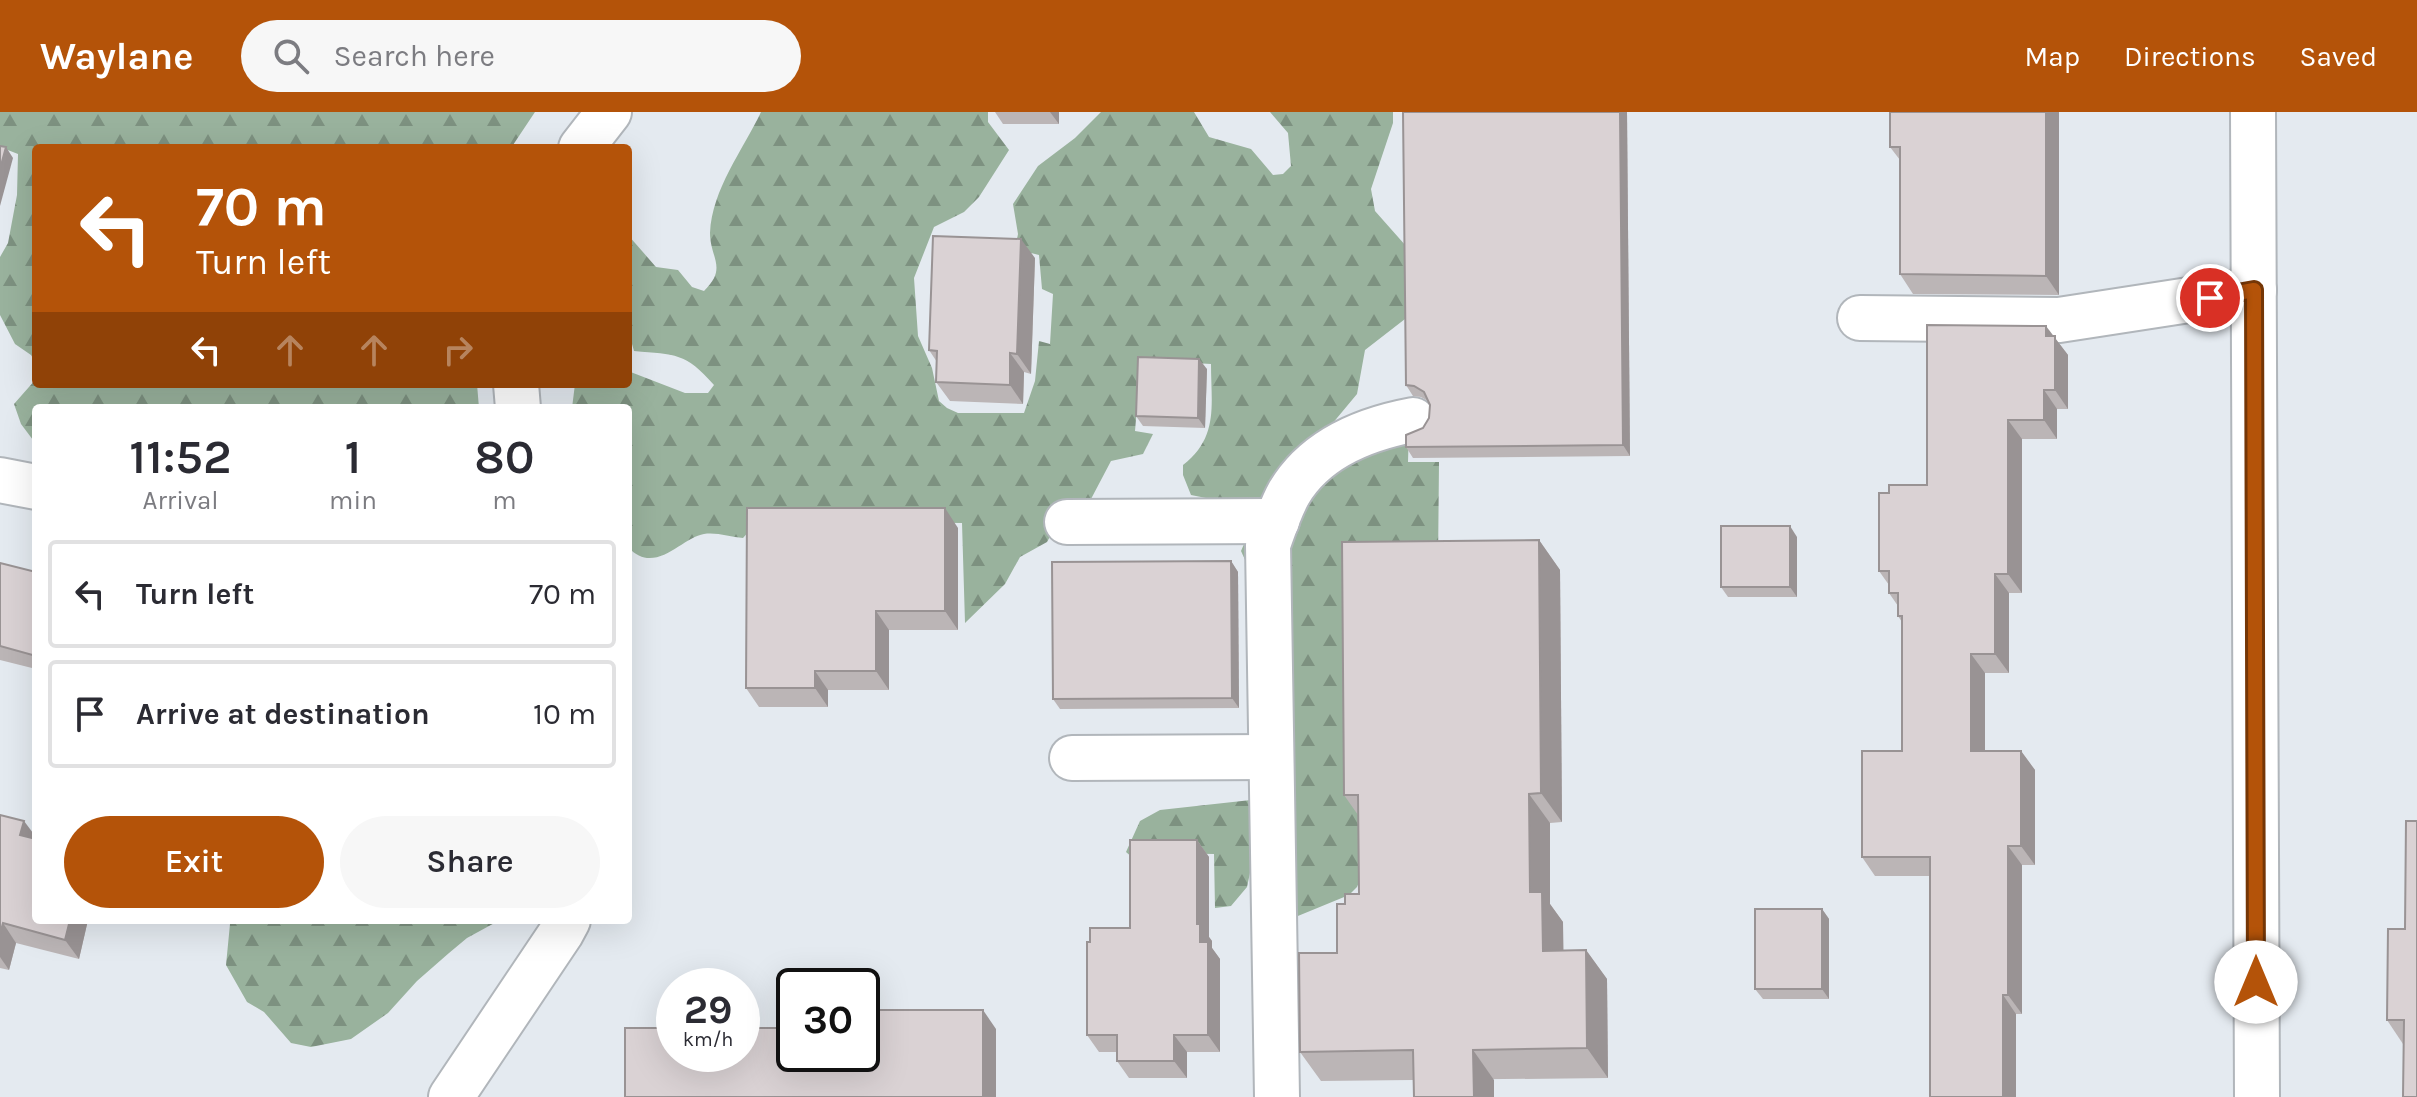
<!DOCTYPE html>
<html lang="en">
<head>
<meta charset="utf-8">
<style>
  body { margin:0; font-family:Karla,sans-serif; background:#f7f7f7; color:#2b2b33; height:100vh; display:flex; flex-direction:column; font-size:30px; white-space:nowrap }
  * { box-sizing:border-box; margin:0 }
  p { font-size:26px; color:#7c7c81 }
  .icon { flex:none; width:44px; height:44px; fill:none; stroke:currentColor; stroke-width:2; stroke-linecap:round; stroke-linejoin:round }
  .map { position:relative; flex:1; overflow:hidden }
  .drawer { position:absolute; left:32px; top:292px; width:600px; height:520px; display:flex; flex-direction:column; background:#fff; border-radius:8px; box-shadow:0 8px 32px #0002 }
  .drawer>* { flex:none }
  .top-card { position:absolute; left:32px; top:32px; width:600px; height:244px; border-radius:8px; box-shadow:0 8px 32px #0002; background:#b45309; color:#fff; overflow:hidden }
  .speed { position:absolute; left:656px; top:856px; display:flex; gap:16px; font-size:40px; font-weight:700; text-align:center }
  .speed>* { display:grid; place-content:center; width:104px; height:104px; border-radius:50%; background:#fff; box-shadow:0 8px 32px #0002; line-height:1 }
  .speed small { font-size:20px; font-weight:400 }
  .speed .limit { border:4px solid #111; border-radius:12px; background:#fff; color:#111 }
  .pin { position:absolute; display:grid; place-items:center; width:68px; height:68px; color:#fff; margin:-34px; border:4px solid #fff; border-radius:50%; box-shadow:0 2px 8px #0007 }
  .me { position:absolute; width:88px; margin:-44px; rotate:0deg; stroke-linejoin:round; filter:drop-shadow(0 0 6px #0008) }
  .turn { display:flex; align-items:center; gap:28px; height:168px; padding:0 32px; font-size:36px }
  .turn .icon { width:104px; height:104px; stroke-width:2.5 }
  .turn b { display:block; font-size:56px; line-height:68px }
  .lanes { display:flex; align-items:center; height:76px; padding:0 32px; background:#0003; justify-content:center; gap:40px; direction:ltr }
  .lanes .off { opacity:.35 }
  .eta { display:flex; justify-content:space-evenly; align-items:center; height:136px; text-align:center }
  .eta b { font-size:48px; font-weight:600; line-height:56px }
  .cta { display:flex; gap:16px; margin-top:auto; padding:16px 32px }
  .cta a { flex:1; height:92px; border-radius:48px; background:#b45309; color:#fff; font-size:32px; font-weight:600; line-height:92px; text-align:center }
  .cta a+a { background:#f7f7f7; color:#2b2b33 }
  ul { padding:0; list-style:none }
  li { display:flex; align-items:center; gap:24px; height:108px; margin:0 16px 12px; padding:0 16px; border:4px solid #e1e1e2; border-radius:8px }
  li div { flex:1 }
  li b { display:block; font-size:30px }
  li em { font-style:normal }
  header { display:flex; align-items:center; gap:48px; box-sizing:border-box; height:112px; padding:0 40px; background:#b45309; color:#fff }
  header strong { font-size:38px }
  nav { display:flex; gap:44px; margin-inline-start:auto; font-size:28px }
  .search { width:560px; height:72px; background:#f7f7f7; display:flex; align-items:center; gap:20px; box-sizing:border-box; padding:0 28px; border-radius:44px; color:#7c7c81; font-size:30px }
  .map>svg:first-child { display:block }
  .forest { fill:url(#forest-firs) }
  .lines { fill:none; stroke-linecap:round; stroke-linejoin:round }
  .minor-casing { stroke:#b1b6bb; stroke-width:48 }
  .minor { stroke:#fff; stroke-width:44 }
  .wall { fill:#bbb5b6 }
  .shaded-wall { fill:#999394 }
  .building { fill:#dad2d4; stroke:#999394; stroke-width:2 }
  .route-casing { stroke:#753606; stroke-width:20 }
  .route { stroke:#b45309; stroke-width:14 }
</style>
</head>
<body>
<header>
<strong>Waylane</strong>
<div class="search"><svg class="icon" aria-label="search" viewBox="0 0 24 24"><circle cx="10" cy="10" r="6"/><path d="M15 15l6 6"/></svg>Search here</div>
<nav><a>Map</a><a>Directions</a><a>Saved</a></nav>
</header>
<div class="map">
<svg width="2417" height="985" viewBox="0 0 2417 985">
  <defs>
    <pattern id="forest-firs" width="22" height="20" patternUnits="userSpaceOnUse" patternTransform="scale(2)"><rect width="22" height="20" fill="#99b29d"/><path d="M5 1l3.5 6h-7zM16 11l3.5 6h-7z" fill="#7d9180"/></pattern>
  </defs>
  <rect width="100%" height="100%" fill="#e4eaf0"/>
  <g class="forest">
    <polygon points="0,0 535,0 511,36 36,36 36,251 31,243 15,232 0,203 0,145 8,131 17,83 18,42 0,35"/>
    <path d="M 761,0 L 988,0 L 988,10 L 1009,38 L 979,85 L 964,100 L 934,115 L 914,166 L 918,224 L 932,256 L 939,289 L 947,296 L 958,301 L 1024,301 L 1035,269 L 1039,229 L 1050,232 L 1053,182 L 1042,177 L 1039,143 L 1015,137 L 1018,122 L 1013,92 L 1038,54 L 1075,26 L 1101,0 L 1194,0 L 1209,25 L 1251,37 L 1273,63 L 1283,62 L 1291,54 L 1288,21 L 1270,0 L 1393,0 L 1393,11 L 1371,77 L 1375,99 L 1406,134 L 1405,207 L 1365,238 L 1357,282 L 1332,312 L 1329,328 L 1409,315 L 1408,350 L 1439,350 L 1438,453 L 1358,454 L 1358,710 L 1366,726 L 1369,748 L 1357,775 L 1349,783 L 1293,806 L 1254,742 L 1247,775 L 1231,794 L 1215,796 L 1214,742 L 1144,741 L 1134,747 L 1126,740 L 1140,709 L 1160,698 L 1251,688 L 1261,482 L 1241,439 L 1254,409 L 1231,391 L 1191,383 L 1183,363 L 1183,353 C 1219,325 1211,293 1211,252 L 1141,248 L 1135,319 L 1153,322 L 1143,342 L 1111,349 L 1091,387 L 1064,399 L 1047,430 L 1020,445 L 1005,472 L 965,511 L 962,411 L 758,409 L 743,426 C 731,425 716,420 704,422 C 682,425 655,465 628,435 L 628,296 L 572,296 L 575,272 L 628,272 L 628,259 L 685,281 L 708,281 L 714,273 C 685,240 676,243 634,239 L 628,218 L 628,123 L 656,155 L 678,158 L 692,175 L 704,179 C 728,156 710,146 710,121 C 712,77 743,38 761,0 Z"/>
    <polygon points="36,267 36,272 477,272 479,296 36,296 36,332 21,312 14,292"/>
    <polygon points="239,808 500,808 467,826 449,841 417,869 388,901 351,927 311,935 291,931 264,900 247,890 226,853 230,812"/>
  </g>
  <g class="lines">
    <defs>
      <g id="minor">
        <polyline points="2253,0 2257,985"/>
        <polyline points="581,36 609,0"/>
        <polyline points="1860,206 2059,208 2254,178"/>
        <polyline points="516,272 518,296"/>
        <polyline points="0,368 36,375"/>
        <polyline points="1067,410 1277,409"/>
        <polyline points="1072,646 1270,645"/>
        <polyline points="451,985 561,821 568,808"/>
        <path d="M 1277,985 L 1268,433 C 1274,416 1280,397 1289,381 C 1315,337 1365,317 1413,308"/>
      </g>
    </defs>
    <use href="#minor" class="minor-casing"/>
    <use href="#minor" class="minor"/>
  </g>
  <g class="wall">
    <polygon points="995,0 1059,0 1059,12 1003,12"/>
    <polygon points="1403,0 1627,0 1630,344 1413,346 1406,335 1423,316 1429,306 1430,293 1428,289 1421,285 1413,284 1406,273"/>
    <polygon points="2059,0 2059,183 1913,182 1900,162 1900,48 1890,35"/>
    <polygon points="1035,146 1031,262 1024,260 1023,292 950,289 936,270 937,250 929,238"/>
    <polygon points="2053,224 2068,243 2068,297 2057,297 2057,327 2022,327 2022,481 2009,481 2009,561 1985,561 1985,639 2021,639 2035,658 2035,753 2022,753 2022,902 2016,902 2016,985 1930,764 1875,764 1862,745 1902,639 1902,510 1898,504 1898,494 1889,481 1889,473 1879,459 1889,381 1927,373"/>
    <polygon points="1207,257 1205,316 1143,314 1136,304"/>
    <polygon points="958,416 958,518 889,518 889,578 828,578 828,595 759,595 746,576"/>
    <polygon points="1797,425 1797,485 1728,485 1721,475"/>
    <polygon points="1539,428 1560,458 1562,710 1550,711 1550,792 1563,810 1563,838 1586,838 1607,867 1608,966 1321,969 1300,940 1337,841 1345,792 1359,782 1358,703 1344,683"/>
    <polygon points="1231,449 1238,460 1239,596 1060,597 1053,587"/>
    <polygon points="0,451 36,460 36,557 0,548"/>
    <polygon points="0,703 36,808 88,808 79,847 16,831 9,858 0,856"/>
    <polygon points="1197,728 1209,745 1209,825 1212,829 1212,836 1220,847 1220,940 1187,940 1187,966 1129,966 1117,949 1117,940 1099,940 1087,923 1090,830 1130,816"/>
    <polygon points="1822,797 1829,807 1829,887 1763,887 1755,877"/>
    <polygon points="2405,817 2404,932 2403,932 2387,908"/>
  </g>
  <g class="shaded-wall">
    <polygon points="1050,0 1059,0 1059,12"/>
    <polygon points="1620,0 1627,0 1630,344 1623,333"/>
    <polygon points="2046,0 2059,0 2059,183 2046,164"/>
    <polygon points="6,35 13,46 0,94 0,57"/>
    <polygon points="1021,127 1035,146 1031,262 1017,242"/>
    <polygon points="2046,214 2068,243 2068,297 2055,278 2046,224"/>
    <polygon points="1010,241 1024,260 1023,292 1010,273"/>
    <polygon points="1199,247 1207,257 1205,316 1198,306"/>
    <polygon points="2044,278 2057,297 2057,327 2044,308"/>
    <polygon points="2008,308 2022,327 2022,481 2008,462"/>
    <polygon points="945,396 958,416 958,518 945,499"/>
    <polygon points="1790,414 1797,425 1797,485 1790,475"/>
    <polygon points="1539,428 1560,458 1562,710 1541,681"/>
    <polygon points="1231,449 1238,460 1239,596 1232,586"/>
    <polygon points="1995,462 2009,481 2009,561 1995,542"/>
    <polygon points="876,499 889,518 889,578 876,559"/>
    <polygon points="1971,542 1985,561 1985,658 1971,639"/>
    <polygon points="815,559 828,578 828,595 815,576"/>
    <polygon points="2021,639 2035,658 2035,753 2021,734"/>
    <polygon points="1529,682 1550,711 1550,792 1563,810 1564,869 1543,839 1530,780"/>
    <polygon points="24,709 36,725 36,734 20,723"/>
    <polygon points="1197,728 1209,745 1209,825 1212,829 1212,836 1220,847 1220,940 1208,923 1200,830 1197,812"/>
    <polygon points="2008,734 2022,753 2022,902 2008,883"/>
    <polygon points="1822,797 1829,807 1829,887 1822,877"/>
    <polygon points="70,808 88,808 79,847 65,828"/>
    <polygon points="3,811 16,831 9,858 0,845 0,822"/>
    <polygon points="1586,838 1607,867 1608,966 1587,936"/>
    <polygon points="2003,883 2016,902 2016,985 2003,985"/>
    <polygon points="983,898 996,917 996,985 983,985"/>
    <polygon points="1174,923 1187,940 1187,966 1174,949"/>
    <polygon points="1473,938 1494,968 1494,985 1474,985"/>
  </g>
  <g class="building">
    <polygon points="1403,0 1620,0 1623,333 1406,335 1406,323 1423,316 1429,306 1430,293 1424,280 1414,274 1406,273"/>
    <polygon points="1890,0 2046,0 2046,164 1900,162 1900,35 1890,35"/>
    <polygon points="0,34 6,35 0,57"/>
    <polygon points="933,124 1021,127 1017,242 1010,241 1010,273 936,270 937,239 929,238"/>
    <polygon points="1927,213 2046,214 2046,224 2055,224 2055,278 2044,278 2044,308 2008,308 2008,462 1995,462 1995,542 1971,542 1971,639 2021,639 2021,734 2008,734 2008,883 2003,883 2003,985 1930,985 1930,745 1862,745 1862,639 1902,639 1902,504 1898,504 1898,481 1889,481 1889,459 1879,459 1879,381 1889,381 1889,373 1927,373"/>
    <polygon points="1138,245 1199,247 1198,306 1136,304"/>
    <polygon points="747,396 945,396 945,499 876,499 876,559 815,559 815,576 746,576"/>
    <rect x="1721" y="414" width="69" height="61"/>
    <polygon points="1539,428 1541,681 1529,682 1530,780 1542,780 1543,839 1586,838 1587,936 1473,938 1474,985 1414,985 1413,938 1300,940 1299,841 1337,841 1337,792 1345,792 1345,782 1359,782 1358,683 1344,683 1342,430"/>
    <polygon points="1231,449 1232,586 1053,587 1052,450"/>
    <polygon points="0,451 36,460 36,544 0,534"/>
    <polygon points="0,703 24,709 20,723 36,727 36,808 70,808 65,828 3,811 0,822"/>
    <polygon points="2406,709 2417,709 2417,985 2403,985 2404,908 2387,908 2388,817 2405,817"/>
    <polygon points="1130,728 1197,728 1197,812 1200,812 1200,830 1208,830 1208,923 1174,923 1174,949 1117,949 1117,923 1087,923 1087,830 1090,830 1090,816 1130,816"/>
    <rect x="1755" y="797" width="67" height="80"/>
    <polygon points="862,898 983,898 983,985 625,985 625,916 674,916 674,942 742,942 742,916 794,916 794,942 862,942"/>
  </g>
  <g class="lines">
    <defs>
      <polyline id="route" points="2210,186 2254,178 2256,870"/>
    </defs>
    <use href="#route" class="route-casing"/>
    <use href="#route" class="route"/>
  </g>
</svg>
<div class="speed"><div>29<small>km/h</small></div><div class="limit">30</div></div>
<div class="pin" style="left:2210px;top:186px;background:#d93025"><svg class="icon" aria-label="arrive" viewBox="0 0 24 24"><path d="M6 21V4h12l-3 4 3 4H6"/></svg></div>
<svg class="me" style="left:2256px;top:870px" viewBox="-20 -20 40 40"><circle r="19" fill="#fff"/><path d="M0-13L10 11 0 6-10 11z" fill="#b45309"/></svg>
<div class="top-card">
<div class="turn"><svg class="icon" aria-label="left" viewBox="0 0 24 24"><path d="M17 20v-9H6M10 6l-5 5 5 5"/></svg><div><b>70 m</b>Turn left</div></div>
<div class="lanes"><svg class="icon" aria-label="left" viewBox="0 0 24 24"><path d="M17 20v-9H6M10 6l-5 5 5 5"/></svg><svg class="icon off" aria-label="ahead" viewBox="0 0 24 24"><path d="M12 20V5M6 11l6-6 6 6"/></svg><svg class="icon off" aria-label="ahead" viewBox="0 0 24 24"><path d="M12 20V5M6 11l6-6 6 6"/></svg><svg class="icon off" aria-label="right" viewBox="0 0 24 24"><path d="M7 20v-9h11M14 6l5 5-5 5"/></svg></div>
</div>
<section class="drawer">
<div class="eta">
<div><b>11:52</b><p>Arrival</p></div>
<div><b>1</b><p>min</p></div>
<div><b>80</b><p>m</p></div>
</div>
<ul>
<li><svg class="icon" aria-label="left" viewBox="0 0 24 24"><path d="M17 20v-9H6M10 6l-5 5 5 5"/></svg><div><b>Turn left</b></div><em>70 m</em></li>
<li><svg class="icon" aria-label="arrive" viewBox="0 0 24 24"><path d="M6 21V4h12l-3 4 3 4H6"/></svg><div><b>Arrive at destination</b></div><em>10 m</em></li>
</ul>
<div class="cta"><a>Exit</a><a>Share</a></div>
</section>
</div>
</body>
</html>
